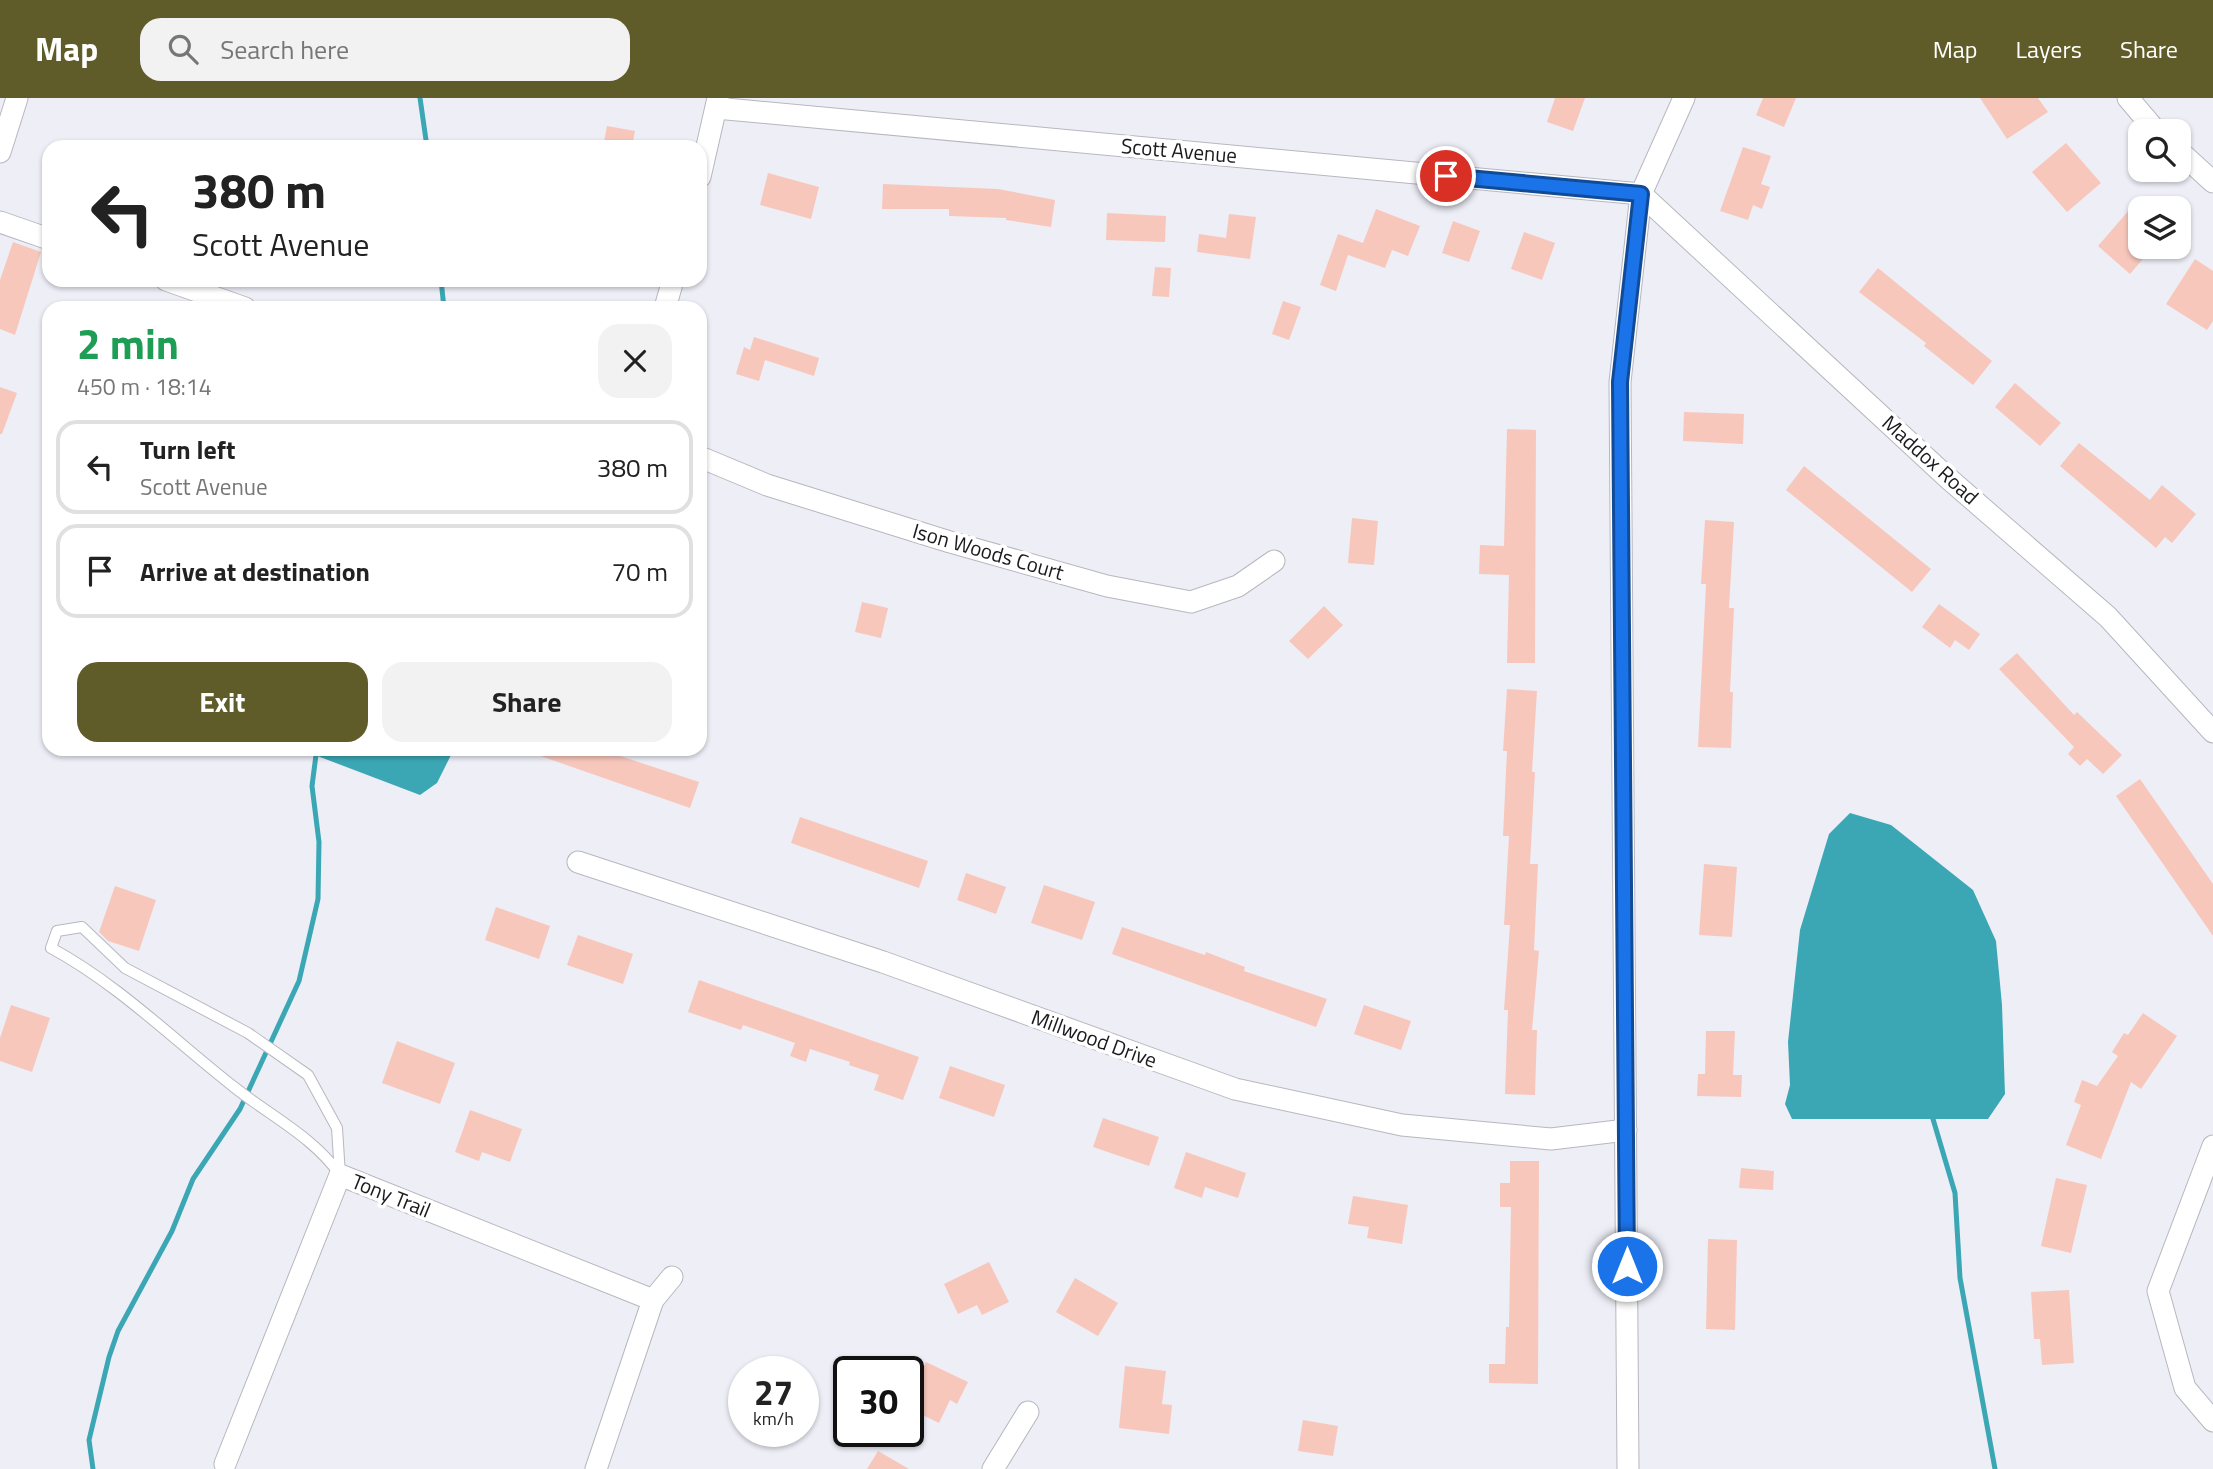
<!DOCTYPE html>
<html lang="en">
<head>
<meta charset="utf-8">
<style>
  body { margin:0; font-family:"Titillium Web",sans-serif; background:#f2f2f2; color:#222; height:100vh; display:flex; flex-direction:column; font-size:26px; white-space:nowrap }
  * { box-sizing:border-box; margin:0 }
  p { font-size:23px; color:#767676 }
  .icon { flex:none; width:38px; height:38px; fill:none; stroke:currentColor; stroke-width:2; stroke-linecap:round; stroke-linejoin:round }
  .map { position:relative; flex:1; overflow:hidden }
  .details { position:absolute; left:42px; top:203px; width:665px; height:455px; display:flex; flex-direction:column; background:#fff; border-radius:21px; box-shadow:0 2px 5px #0004 }
  .details>* { flex:none }
  .guide { position:absolute; left:42px; top:42px; width:665px; height:147px; border-radius:21px; box-shadow:0 2px 5px #0004; background:#fff; color:#222; overflow:hidden }
  .tools { position:absolute; left:2128px; top:21px; display:grid; gap:14px }
  .tools a { display:grid; place-items:center; width:63px; height:63px; border-radius:14px; background:#fff; box-shadow:0 2px 5px #0004; font-size:35px }
  .speed { position:absolute; left:728px; top:1258px; display:flex; gap:14px; font-size:35px; font-weight:700; text-align:center }
  .speed>* { display:grid; place-content:center; width:91px; height:91px; border-radius:50%; background:#fff; box-shadow:0 2px 5px #0004; line-height:1 }
  .speed small { font-size:18px; font-weight:400 }
  .speed .limit { border:4px solid #111; border-radius:10px; background:#fff; color:#111 }
  .pin { position:absolute; display:grid; place-items:center; width:60px; height:60px; color:#fff; margin:-30px; border:4px solid #fff; border-radius:50%; box-shadow:0 2px 7px #0007 }
  .me { position:absolute; width:77px; margin:-38px; rotate:0deg; stroke-linejoin:round; filter:drop-shadow(0 0 5px #0008) }
  .turn { display:flex; align-items:center; gap:24px; height:147px; padding:0 35px; font-size:32px }
  .turn .icon { width:91px; height:91px; stroke-width:2.5 }
  .turn b { display:block; font-size:49px; line-height:60px }
  .round { display:grid; place-items:center; flex:none; width:74px; height:74px; border-radius:21px; background:#f2f2f2 }
  .overview { display:flex; align-items:center; justify-content:space-between; height:119px; padding:0 35px }
  h1 { font-size:42px; font-weight:700; line-height:52px; color:#1e9e55 }
  .action { display:flex; gap:14px; margin-top:auto; padding:14px 35px }
  .action a { flex:1; height:80px; border-radius:21px; background:#605c29; color:#fff; font-size:28px; font-weight:700; line-height:80px; text-align:center }
  .action a+a { background:#f2f2f2; color:#222 }
  ul { padding:0; list-style:none }
  li { display:flex; align-items:center; gap:21px; height:94px; margin:0 14px 10px; padding:0 21px; border:4px solid #e0e0e0; border-radius:21px }
  li div { flex:1 }
  li b { display:block; font-size:26px }
  li em { font-style:normal }
  header { display:flex; align-items:center; gap:42px; box-sizing:border-box; height:98px; padding:0 35px; background:#605c29; color:#fff }
  header strong { font-size:33px }
  nav { display:flex; gap:38px; margin-inline-start:auto; font-size:24px }
  .search { width:490px; height:63px; background:#f2f2f2; display:flex; align-items:center; gap:18px; box-sizing:border-box; padding:0 24px; border-radius:21px; color:#767676; font-size:26px }
  .map>svg:first-child { display:block }
  .water { fill:#3ba7b4 }
  .lines { fill:none; stroke-linecap:round; stroke-linejoin:round }
  .stream { stroke:#3ba7b4; stroke-width:5 }
  .building { fill:#f8c7bc }
  .service-casing { stroke:#b7b7bf; stroke-width:12 }
  .minor-casing { stroke:#b7b7bf; stroke-width:23 }
  .service { stroke:#fff; stroke-width:10 }
  .minor { stroke:#fff; stroke-width:21 }
  .route-casing { stroke:#114b97; stroke-width:18 }
  .route { stroke:#1a73e8; stroke-width:12 }
  .labels { text-anchor:middle; stroke-width:7; stroke-linejoin:round; paint-order:stroke }
  .street-label { font-size:21px; fill:#1a1a1d; stroke:#fff }
</style>
</head>
<body>
<header>
<strong>Map</strong>
<div class="search"><svg class="icon" aria-label="search" viewBox="0 0 24 24"><circle cx="10" cy="10" r="6"/><path d="M15 15l6 6"/></svg>Search here</div>
<nav><a>Map</a><a>Layers</a><a>Share</a></nav>
</header>
<div class="map">
<svg width="2213" height="1371" viewBox="0 0 2213 1371">
  <rect width="100%" height="100%" fill="#eeeef7"/>
  <g class="water">
    <polygon points="299,651 454,651 437,685 420,697"/>
    <polygon points="1850,715 1891,727 1973,792 1996,843 2002,907 2005,996 1988,1021 1792,1021 1785,1006 1790,987 1788,944 1800,832 1829,736"/>
  </g>
  <g class="lines">
    <g class="stream">
      <polyline points="420,0 427,49"/>
      <polyline points="441,182 444,210"/>
      <polyline points="1933,1021 1955,1095 1960,1180 1995,1371"/>
      <polyline points="93,1371 89,1342 109,1259 118,1233 172,1133 193,1081 240,1011 299,883 318,801 319,744 312,688 316,657"/>
    </g>
  </g>
  <g class="building">
    <polygon points="1555,0 1585,0 1573,33 1547,24"/>
    <polygon points="1763,0 1796,0 1784,29 1756,17"/>
    <polygon points="1980,0 2038,0 2048,14 2007,41"/>
    <polygon points="607,28 635,33 632,49 603,49"/>
    <polygon points="2066,45 2101,85 2067,114 2032,74"/>
    <polygon points="1743,49 1771,58 1761,86 1770,89 1762,111 1753,107 1748,122 1720,113"/>
    <polygon points="768,75 819,89 811,121 760,107"/>
    <polygon points="883,86 998,91 1055,102 1051,129 1006,122 1006,120 949,118 949,111 882,111"/>
    <polygon points="1376,111 1420,128 1408,158 1392,152 1385,170 1348,157 1336,193 1320,187 1338,136 1363,145"/>
    <polygon points="2130,111 2140,120 2140,149 2153,149 2130,176 2098,148"/>
    <polygon points="1107,115 1166,118 1165,144 1106,142"/>
    <polygon points="1229,116 1256,119 1250,161 1197,154 1199,136 1226,140"/>
    <polygon points="1453,123 1480,133 1469,164 1442,155"/>
    <polygon points="1524,134 1555,145 1542,182 1511,171"/>
    <polygon points="13,144 41,154 15,237 0,231 0,182"/>
    <polygon points="2195,161 2213,173 2213,223 2207,232 2166,206"/>
    <polygon points="1155,169 1171,170 1169,199 1152,198"/>
    <polygon points="1878,170 1992,263 1973,287 1924,248 1926,245 1859,194"/>
    <polygon points="1283,203 1301,209 1289,242 1272,236"/>
    <polygon points="754,239 819,260 814,278 765,262 759,283 736,276 744,249 750,252"/>
    <polygon points="2015,285 2061,325 2040,348 1995,309"/>
    <polygon points="0,289 17,295 2,336 0,336"/>
    <polygon points="1684,314 1744,316 1743,346 1683,343"/>
    <polygon points="1507,331 1536,332 1535,565 1507,565 1509,477 1479,476 1480,447 1504,448"/>
    <polygon points="2079,345 2150,402 2162,387 2196,416 2172,445 2165,439 2156,450 2060,368"/>
    <polygon points="1804,368 1931,471 1912,494 1786,392"/>
    <polygon points="1352,420 1378,423 1374,467 1348,465"/>
    <polygon points="1705,422 1734,424 1729,510 1734,510 1730,594 1733,594 1731,650 1698,649 1706,486 1701,486"/>
    <polygon points="862,504 888,510 881,540 855,534"/>
    <polygon points="1939,506 1980,536 1969,552 1955,542 1950,550 1922,529"/>
    <polygon points="1324,508 1343,527 1308,561 1289,543"/>
    <polygon points="2017,555 2074,617 2077,614 2122,657 2103,676 2087,661 2080,668 2068,656 2074,649 1999,571"/>
    <polygon points="1507,591 1537,593 1532,674 1535,674 1530,766 1538,766 1534,852 1539,853 1532,932 1537,932 1535,997 1505,996 1508,912 1504,912 1510,827 1504,827 1509,738 1503,738 1507,653 1503,653"/>
    <polygon points="527,651 599,651 699,684 690,710 526,653"/>
    <polygon points="2140,681 2213,786 2213,838 2116,698"/>
    <polygon points="800,719 928,763 919,790 791,745"/>
    <polygon points="1704,766 1737,769 1732,839 1699,837"/>
    <polygon points="966,775 1006,789 996,816 957,802"/>
    <polygon points="1044,787 1095,804 1082,842 1031,825"/>
    <polygon points="115,788 156,802 139,853 108,843 99,834"/>
    <polygon points="496,809 550,828 539,861 485,842"/>
    <polygon points="1122,829 1205,857 1206,854 1245,869 1244,873 1327,901 1316,929 1112,856"/>
    <polygon points="578,837 633,856 623,886 567,867"/>
    <polygon points="699,882 919,959 903,1002 874,992 879,977 849,967 850,964 810,951 806,964 790,958 795,945 743,927 741,932 688,914"/>
    <polygon points="11,907 50,920 32,974 0,963 0,940"/>
    <polygon points="1364,907 1411,923 1401,952 1354,936"/>
    <polygon points="2143,915 2177,938 2141,991 2131,984 2101,1061 2066,1047 2081,1007 2074,1004 2082,982 2097,988 2118,958 2112,954 2124,935 2128,937"/>
    <polygon points="1706,933 1735,933 1733,977 1742,977 1741,999 1697,998 1698,976 1705,976"/>
    <polygon points="397,943 455,965 440,1006 382,985"/>
    <polygon points="950,968 1005,987 994,1019 939,1000"/>
    <polygon points="470,1012 522,1031 510,1064 482,1054 479,1063 455,1054"/>
    <polygon points="1103,1020 1159,1039 1149,1068 1093,1049"/>
    <polygon points="1186,1054 1246,1075 1238,1100 1205,1089 1202,1100 1174,1090"/>
    <polygon points="1510,1063 1539,1063 1538,1286 1489,1285 1489,1266 1505,1266 1506,1229 1509,1229 1511,1109 1500,1109 1500,1085 1510,1085"/>
    <polygon points="1741,1070 1774,1073 1773,1092 1739,1090"/>
    <polygon points="2056,1080 2087,1087 2071,1155 2041,1148"/>
    <polygon points="1353,1098 1408,1107 1402,1146 1367,1140 1369,1129 1348,1126"/>
    <polygon points="1708,1141 1737,1142 1735,1232 1706,1231"/>
    <polygon points="989,1164 1009,1204 982,1217 977,1207 958,1216 944,1186"/>
    <polygon points="1075,1180 1118,1205 1098,1238 1056,1214"/>
    <polygon points="2069,1192 2074,1265 2042,1267 2040,1241 2034,1241 2031,1194"/>
    <polygon points="926,1264 968,1284 957,1306 950,1302 939,1325 908,1310 908,1301"/>
    <polygon points="1125,1268 1166,1273 1162,1306 1172,1307 1169,1336 1119,1330"/>
    <polygon points="1303,1322 1338,1328 1333,1358 1298,1353"/>
    <polygon points="878,1353 909,1371 867,1371"/>
  </g>
  <g class="lines">
    <defs>
      <path id="service" d="M 82,829 L 125,870 L 248,935 L 308,977 L 337,1030 L 340,1077 C 315,1040 269,1017 234,989 C 174,942 118,886 51,850 L 57,833 Z"/>
      <g id="minor">
        <polyline points="2128,0 2156,33"/>
        <polyline points="716,10 1641,96 1949,381 2108,519 2213,634"/>
        <polyline points="2179,53 2213,84"/>
        <polyline points="0,54 17,0"/>
        <polyline points="700,79 718,0"/>
        <polyline points="0,124 49,141"/>
        <polyline points="166,182 245,210"/>
        <polyline points="665,210 673,182"/>
        <polyline points="700,359 767,387 950,444 1107,488 1191,504 1238,488 1274,463"/>
        <polyline points="578,764 883,864 1235,991 1402,1027 1551,1041 1626,1032"/>
        <polyline points="2213,1048 2158,1193 2185,1290 2213,1323"/>
        <polyline points="225,1366 340,1077 653,1202"/>
        <polyline points="596,1371 653,1202 672,1179"/>
        <polyline points="993,1371 1028,1314"/>
        <polyline points="1628,1371 1620,284 1641,96 1684,0"/>
      </g>
    </defs>
    <use href="#service" class="service-casing"/>
    <use href="#minor" class="minor-casing"/>
    <use href="#service" class="service"/>
    <use href="#minor" class="minor"/>
  </g>
  <g class="lines">
    <defs>
      <polyline id="route" points="1446,78 1641,96 1620,284 1627,1168"/>
    </defs>
    <use href="#route" class="route-casing"/>
    <use href="#route" class="route"/>
  </g>
  <g class="labels">
    <g class="street-label">
      <text transform="translate(1179 53) rotate(5)" y="7">Scott Avenue</text>
      <text transform="translate(1930 362) rotate(42)" y="7">Maddox Road</text>
      <text transform="translate(988 454) rotate(16)" y="7">Ison Woods Court</text>
      <text transform="translate(1094 941) rotate(20)" y="7">Millwood Drive</text>
      <text transform="translate(391 1098) rotate(22)" y="7">Tony Trail</text>
    </g>
  </g>
</svg>
<div class="tools">
<a><svg class="icon" aria-label="search" viewBox="0 0 24 24"><circle cx="10" cy="10" r="6"/><path d="M15 15l6 6"/></svg></a>
<a><svg class="icon" aria-label="layers" viewBox="0 0 24 24"><path d="M12 4l9 5-9 5-9-5zM3 14l9 5 9-5"/></svg></a>
</div>
<div class="speed"><div>27<small>km/h</small></div><div class="limit">30</div></div>
<div class="pin" style="left:1446px;top:78px;background:#d93025"><svg class="icon" aria-label="arrive" viewBox="0 0 24 24"><path d="M6 21V4h12l-3 4 3 4H6"/></svg></div>
<svg class="me" style="left:1627px;top:1168px" viewBox="-20 -20 40 40"><circle r="17" fill="#1a73e8" stroke="#fff" stroke-width="3"/><path d="M0-11L8 9 0 5-8 9z" fill="#fff"/></svg>
<div class="guide">
<div class="turn"><svg class="icon" aria-label="left" viewBox="0 0 24 24"><path d="M17 20v-9H6M10 6l-5 5 5 5"/></svg><div><b>380 m</b>Scott Avenue</div></div>
</div>
<section class="details">
<div class="overview"><div><h1>2 min</h1><p>450 m · 18:14</p></div><a class="round"><svg class="icon" aria-label="close" viewBox="0 0 24 24"><path d="M6 6l12 12M18 6L6 18"/></svg></a></div>
<ul>
<li><svg class="icon" aria-label="left" viewBox="0 0 24 24"><path d="M17 20v-9H6M10 6l-5 5 5 5"/></svg><div><b>Turn left</b><p>Scott Avenue</p></div><em>380 m</em></li>
<li><svg class="icon" aria-label="arrive" viewBox="0 0 24 24"><path d="M6 21V4h12l-3 4 3 4H6"/></svg><div><b>Arrive at destination</b></div><em>70 m</em></li>
</ul>
<div class="action"><a>Exit</a><a>Share</a></div>
</section>
</div>
</body>
</html>
